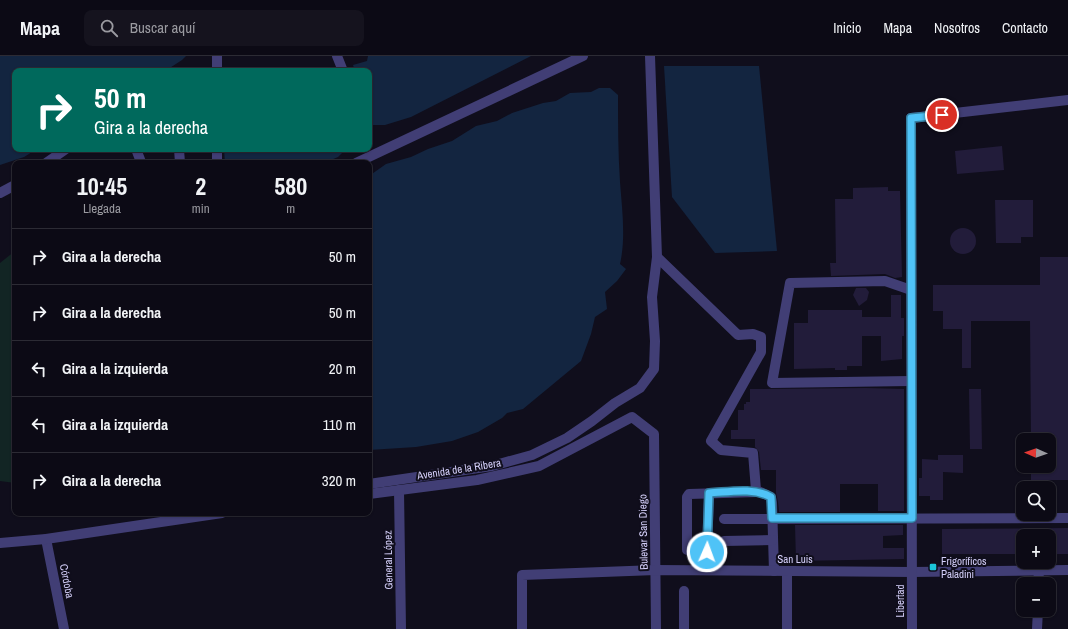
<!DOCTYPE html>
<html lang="es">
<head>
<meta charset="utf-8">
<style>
  body { margin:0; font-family:"Archivo Narrow",sans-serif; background:#15131e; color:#f1f3f6; height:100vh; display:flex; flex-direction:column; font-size:15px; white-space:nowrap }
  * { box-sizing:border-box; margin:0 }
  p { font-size:13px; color:#9a9aa0 }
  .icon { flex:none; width:22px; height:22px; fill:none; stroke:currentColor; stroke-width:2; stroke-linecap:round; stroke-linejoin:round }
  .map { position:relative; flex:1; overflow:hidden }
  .drawer { position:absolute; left:12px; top:104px; width:360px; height:356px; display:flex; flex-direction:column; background:#0c0a15; border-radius:8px; box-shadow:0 1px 3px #0004,0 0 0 1px #2c2b34 }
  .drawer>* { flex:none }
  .top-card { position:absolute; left:12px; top:12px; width:360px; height:84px; border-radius:8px; box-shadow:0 1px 3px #0004,0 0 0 1px #2c2b34; background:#00695c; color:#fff; overflow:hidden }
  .needle { width:26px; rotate:272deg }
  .controls { position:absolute; left:1016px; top:377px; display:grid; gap:8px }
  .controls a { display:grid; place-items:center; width:40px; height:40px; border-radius:8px; background:#0c0a15; box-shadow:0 1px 3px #0004,0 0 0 1px #2c2b34; font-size:20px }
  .pin { position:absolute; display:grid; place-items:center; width:34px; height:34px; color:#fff; margin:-17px; border:2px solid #fff; border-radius:50%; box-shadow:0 1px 4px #0007 }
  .me { position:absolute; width:44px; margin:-22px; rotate:2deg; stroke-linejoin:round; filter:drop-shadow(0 0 3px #0008) }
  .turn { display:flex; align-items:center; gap:14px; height:84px; padding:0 16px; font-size:18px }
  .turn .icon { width:52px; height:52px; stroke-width:2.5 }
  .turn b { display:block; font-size:28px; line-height:34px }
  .eta { display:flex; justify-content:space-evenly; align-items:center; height:68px; text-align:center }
  .eta b { font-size:24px; font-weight:800; line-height:28px }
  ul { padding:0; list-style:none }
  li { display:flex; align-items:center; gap:12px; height:56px; padding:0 16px; border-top:1px solid #2c2b34 }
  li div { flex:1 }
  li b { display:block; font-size:15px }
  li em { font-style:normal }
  header { display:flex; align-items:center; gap:24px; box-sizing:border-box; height:56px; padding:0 20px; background:#0c0a15; border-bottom:1px solid #2c2b34 }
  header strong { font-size:19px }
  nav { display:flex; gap:22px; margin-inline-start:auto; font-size:14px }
  .search { width:280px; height:36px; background:#15131e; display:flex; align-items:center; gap:10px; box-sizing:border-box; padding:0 14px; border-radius:8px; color:#9a9aa0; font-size:15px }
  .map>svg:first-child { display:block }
  .green { fill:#122524 }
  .water { fill:#132540 }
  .building { fill:#221c3a }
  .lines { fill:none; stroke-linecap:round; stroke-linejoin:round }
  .minor { stroke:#413e75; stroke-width:10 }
  .route-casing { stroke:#337fa1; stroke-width:10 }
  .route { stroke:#4fc3f7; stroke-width:7 }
  .poi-dot { fill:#1bc5d9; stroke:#100e1c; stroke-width:1.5 }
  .labels { text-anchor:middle; stroke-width:4; stroke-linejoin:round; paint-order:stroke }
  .street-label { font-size:11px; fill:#d4cff9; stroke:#100e1c }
  .poi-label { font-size:11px; fill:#d4cff9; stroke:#100e1c; text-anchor:start }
</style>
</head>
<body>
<header>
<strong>Mapa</strong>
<div class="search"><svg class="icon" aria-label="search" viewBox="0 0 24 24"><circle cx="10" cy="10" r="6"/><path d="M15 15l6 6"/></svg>Buscar aquí</div>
<nav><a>Inicio</a><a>Mapa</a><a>Nosotros</a><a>Contacto</a></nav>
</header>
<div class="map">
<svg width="1068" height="573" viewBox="0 0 1068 573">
  <rect width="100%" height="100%" fill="#100e1c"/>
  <polygon class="green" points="15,195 15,427 0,425 0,207"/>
  <g class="water">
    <polygon points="0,0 186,0 182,4 165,15 15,15 15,93 37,93 24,101 0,109"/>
    <polygon points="368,0 531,0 411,61 385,69 372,69 369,58 369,15 355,15 353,9 367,5"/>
    <polygon points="664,10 759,10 777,195 715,197 672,141"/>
    <path d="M 599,32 L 610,32 L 618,39 C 618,68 618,97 620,126 C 622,153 626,182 620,208 L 626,213 L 617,225 L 605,236 L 607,253 L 595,261 L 591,278 L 581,305 L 523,353 L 507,357 L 502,362 L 478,376 L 452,385 L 416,391 L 369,394 L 369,120 L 386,108 L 411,101 L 428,93 L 452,85 L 476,70 L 497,65 L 512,57 L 543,47 L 556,45 L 570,37 L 591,36 Z"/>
    <polygon points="224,93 346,93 338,101 324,107 225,107"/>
  </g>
  <g class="building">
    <polygon points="1002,90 1004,114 957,118 955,95"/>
    <polygon points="888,131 888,135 900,135 902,221 895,222 885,218 831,220 830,207 836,207 835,143 853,143 853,132"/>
    <polygon points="995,144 1033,144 1033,181 1021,181 1021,187 996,187"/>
    <circle cx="963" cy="185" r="13"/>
    <polygon points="1040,201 1068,201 1068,424 1031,424 1031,410 1049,410 1049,384 1031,384 1030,265 971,265 971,312 962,312 962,273 943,273 943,255 933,255 933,229 1040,229"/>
    <polygon points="856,232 866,232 869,236 867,244 859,250 853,239"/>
    <polygon points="891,239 901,239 901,262 904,262 904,280 902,280 902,303 881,305 881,280 862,280 862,310 847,310 847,314 835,314 835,312 794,313 794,267 808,267 808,254 862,254 862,261 891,261"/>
    <polygon points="866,332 904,333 904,455 878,455 878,428 840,428 840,456 779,456 778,446 776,437 776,414 761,414 759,396 755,391 755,383 731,383 731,374 738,374 738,354 744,354 744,348 746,348 746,346 750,346 750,333"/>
    <polygon points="969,333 981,333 982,393 970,393"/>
    <polygon points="938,399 963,399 963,417 943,416 943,444 930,444 930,440 919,440 919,422 922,422 922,403 938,404"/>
    <polygon points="795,469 903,469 903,479 883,480 883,492 904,492 904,503 796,505"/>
    <polygon points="1068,472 1068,498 1049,498 1049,480 1023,480 1023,498 942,498 942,473"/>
  </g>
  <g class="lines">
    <g class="minor">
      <polyline points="337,0 343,15"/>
      <polyline points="217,15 217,0"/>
      <polyline points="136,93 141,106"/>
      <polyline points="179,93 180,107"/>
      <polyline points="46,107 66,93"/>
      <polyline points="217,107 217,93"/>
      <polyline points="356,107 583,0"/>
      <polyline points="0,137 15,129"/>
      <polyline points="657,201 738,279 753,278 761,281 761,296 711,385 721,394 753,397 756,434 771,441 772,447 774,515"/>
      <polyline points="911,234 885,225 790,227 772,327 911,325"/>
      <polyline points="369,428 492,410 532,399 567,382 592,365 615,347 640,332 654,313 655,285 652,241 657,201 650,0"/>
      <polyline points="399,434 401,573"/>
      <polyline points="369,438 477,424 539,410 632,361 654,378 656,573"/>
      <polyline points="724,463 1068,462"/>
      <polyline points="46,483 64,573"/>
      <polyline points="724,485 773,484"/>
      <polyline points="0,487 46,483 222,457"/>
      <polyline points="687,494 687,441 689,438 758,436"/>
      <polyline points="707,496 709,437"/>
      <polyline points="787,515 787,573"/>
      <polyline points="1038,528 1039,515"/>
      <polyline points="522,573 522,519 656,514 912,516 1068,514"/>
      <polyline points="684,573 684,535"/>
      <polyline points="912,573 911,62 1068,44"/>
      <polyline points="1037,573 1038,554"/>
    </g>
  </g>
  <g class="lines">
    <defs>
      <path id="route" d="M 707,496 L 709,437 C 729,436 753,431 771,441 L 772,462 L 912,462 L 911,62 L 942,59"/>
    </defs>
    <use href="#route" class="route-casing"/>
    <use href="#route" class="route"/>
  </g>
  <rect class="poi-dot" x="929" y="507" width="8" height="8" rx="2"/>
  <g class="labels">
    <g class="street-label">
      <text transform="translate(459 413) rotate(-9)" y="4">Avenida de la Ribera</text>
      <text transform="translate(643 476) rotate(-91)" y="4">Bulevar San Diego</text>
      <text x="795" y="507">San Luis</text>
      <text transform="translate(388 504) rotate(-91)" y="4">General López</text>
      <text transform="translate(67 525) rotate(79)" y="4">Córdoba</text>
      <text transform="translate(900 545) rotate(-90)" y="4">Libertad</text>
    </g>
    <g class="poi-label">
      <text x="941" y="509">Frigoríficos<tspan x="941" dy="13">Paladini</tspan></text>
    </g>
  </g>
</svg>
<div class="controls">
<a><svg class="needle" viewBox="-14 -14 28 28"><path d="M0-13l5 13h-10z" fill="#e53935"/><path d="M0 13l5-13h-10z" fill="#9a9aa0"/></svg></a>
<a><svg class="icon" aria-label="search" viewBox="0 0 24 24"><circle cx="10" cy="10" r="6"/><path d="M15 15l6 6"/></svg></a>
<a>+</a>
<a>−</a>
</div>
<div class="pin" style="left:942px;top:59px;background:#d93025"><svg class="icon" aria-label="arrive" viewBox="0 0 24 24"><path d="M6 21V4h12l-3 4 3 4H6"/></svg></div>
<svg class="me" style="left:707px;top:496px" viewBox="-20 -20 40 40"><circle r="17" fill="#4fc3f7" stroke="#fff" stroke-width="3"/><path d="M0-11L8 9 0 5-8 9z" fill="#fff"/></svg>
<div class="top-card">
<div class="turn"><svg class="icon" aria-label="right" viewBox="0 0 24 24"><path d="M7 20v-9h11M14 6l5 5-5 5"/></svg><div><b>50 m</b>Gira a la derecha</div></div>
</div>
<section class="drawer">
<div class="eta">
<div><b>10:45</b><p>Llegada</p></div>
<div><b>2</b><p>min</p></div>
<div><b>580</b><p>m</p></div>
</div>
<ul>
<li><svg class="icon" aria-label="right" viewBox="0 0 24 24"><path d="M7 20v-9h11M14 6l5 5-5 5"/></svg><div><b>Gira a la derecha</b></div><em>50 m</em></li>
<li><svg class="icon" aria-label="right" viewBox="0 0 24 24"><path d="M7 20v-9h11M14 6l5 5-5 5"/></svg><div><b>Gira a la derecha</b></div><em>50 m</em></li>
<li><svg class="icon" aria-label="left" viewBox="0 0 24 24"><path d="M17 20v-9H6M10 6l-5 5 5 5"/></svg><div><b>Gira a la izquierda</b></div><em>20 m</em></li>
<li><svg class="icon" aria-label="left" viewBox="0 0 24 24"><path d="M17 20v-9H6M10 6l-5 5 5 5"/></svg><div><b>Gira a la izquierda</b></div><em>110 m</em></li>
<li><svg class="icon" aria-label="right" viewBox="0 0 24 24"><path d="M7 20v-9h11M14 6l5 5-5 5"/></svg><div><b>Gira a la derecha</b></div><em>320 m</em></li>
</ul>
</section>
</div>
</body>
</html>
